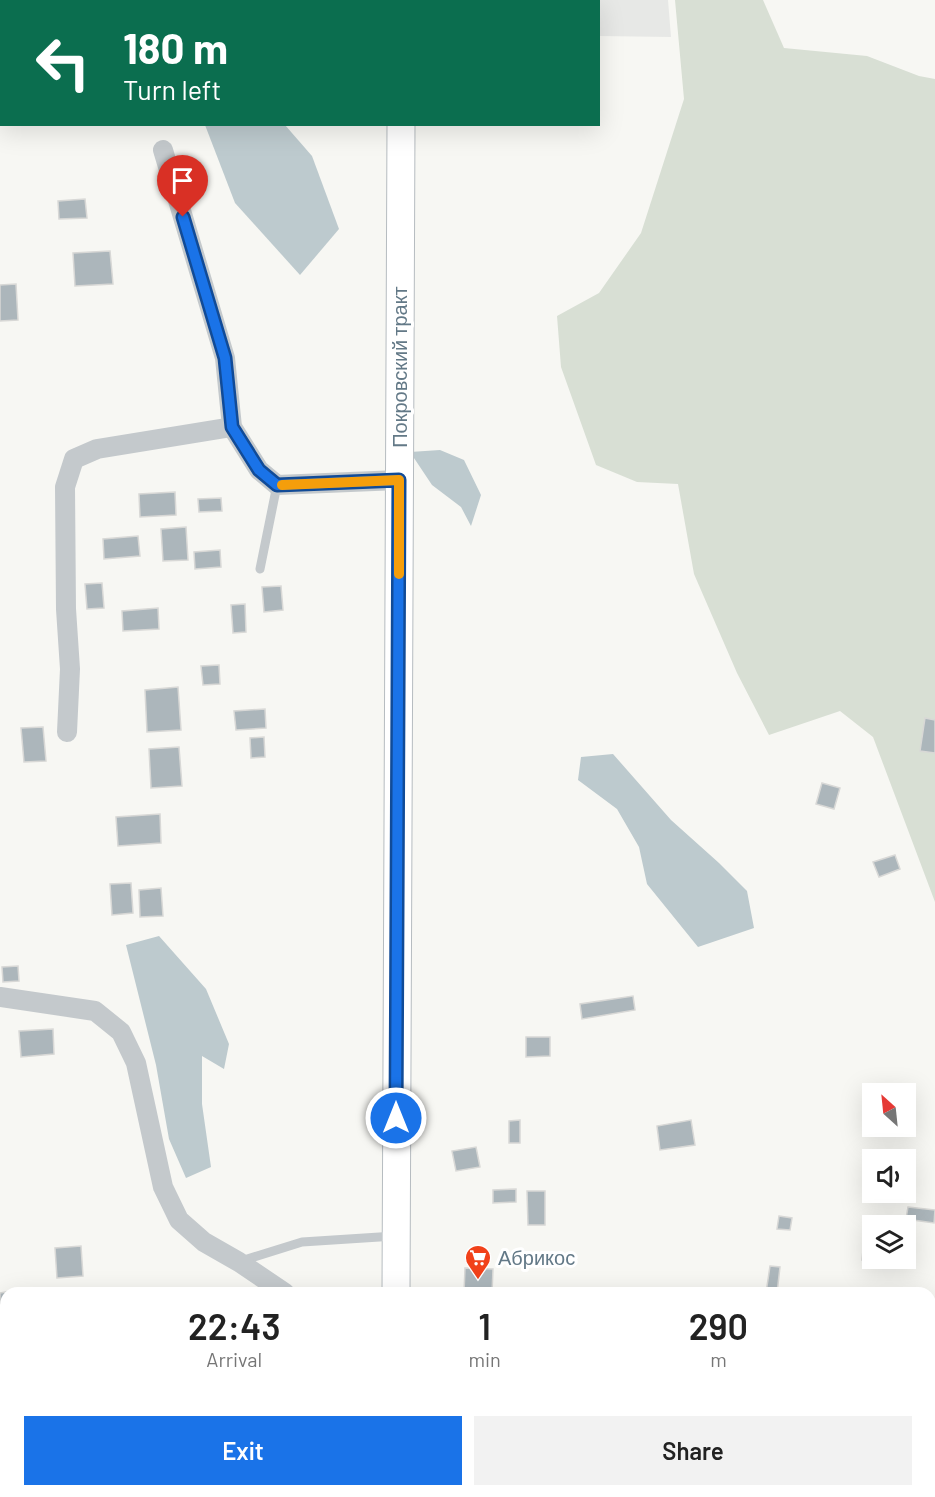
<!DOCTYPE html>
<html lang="en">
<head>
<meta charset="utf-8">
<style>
  body { margin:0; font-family:Barlow,sans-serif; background:#f2f2f2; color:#222; height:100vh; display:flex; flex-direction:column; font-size:22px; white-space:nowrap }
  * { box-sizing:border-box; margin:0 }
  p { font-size:20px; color:#767676 }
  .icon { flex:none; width:33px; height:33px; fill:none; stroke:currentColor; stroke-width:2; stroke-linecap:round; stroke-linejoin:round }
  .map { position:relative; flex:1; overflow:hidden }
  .sheet { position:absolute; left:0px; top:1287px; width:936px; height:210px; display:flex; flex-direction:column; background:#fff; border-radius:18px 18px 0 0; box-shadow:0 6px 24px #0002 }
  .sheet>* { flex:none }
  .banner { position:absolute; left:0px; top:0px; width:600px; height:126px; box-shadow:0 6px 24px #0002; background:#0b6e4f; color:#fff; overflow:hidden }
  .needle { width:39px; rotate:333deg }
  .buttons { position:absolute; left:862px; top:1083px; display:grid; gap:12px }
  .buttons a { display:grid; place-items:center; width:54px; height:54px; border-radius:0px; background:#fff; box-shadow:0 6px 24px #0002; font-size:30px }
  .pin { position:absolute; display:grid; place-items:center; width:51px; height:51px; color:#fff; margin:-62px -26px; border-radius:50% 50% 50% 0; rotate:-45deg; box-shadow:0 0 6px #0007 }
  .pin .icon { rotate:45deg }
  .me { position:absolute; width:66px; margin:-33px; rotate:0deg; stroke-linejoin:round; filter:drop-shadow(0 0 4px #0008) }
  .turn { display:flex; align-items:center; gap:21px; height:126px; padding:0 24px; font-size:27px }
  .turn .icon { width:78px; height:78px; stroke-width:2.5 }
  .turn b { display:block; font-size:42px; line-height:51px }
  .eta { display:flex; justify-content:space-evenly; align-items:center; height:102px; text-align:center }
  .eta b { font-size:36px; font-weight:600; line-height:42px }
  .action { display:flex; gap:12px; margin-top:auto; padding:12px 24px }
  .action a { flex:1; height:69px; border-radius:0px; background:#1a73e8; color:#fff; font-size:24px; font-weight:600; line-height:69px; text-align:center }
  .action a+a { background:#f2f2f2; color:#222 }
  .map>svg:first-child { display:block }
  .built { fill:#e7e8e6 }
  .green { fill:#d8dfd4 }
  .water { fill:#bdcace }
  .building { fill:#acb6bb; stroke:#d8d8d6; stroke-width:1.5 }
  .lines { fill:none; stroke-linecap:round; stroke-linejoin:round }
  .secondary-casing { stroke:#b6bcc0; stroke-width:29 }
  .lane { stroke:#c4c9cc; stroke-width:9 }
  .street { stroke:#c4c9cc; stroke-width:20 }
  .secondary { stroke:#fff; stroke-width:27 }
  .route-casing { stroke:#114b97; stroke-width:15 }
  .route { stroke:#1a73e8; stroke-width:10 }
  .slow { stroke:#f59e0b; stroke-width:10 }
  .labels { text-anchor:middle; stroke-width:6; stroke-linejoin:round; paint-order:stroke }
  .street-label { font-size:20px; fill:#637987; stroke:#fff }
  .poi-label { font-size:20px; fill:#637987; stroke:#fff; text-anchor:start }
</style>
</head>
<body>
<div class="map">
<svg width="935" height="1497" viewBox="0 0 935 1497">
  <rect width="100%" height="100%" fill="#f7f7f3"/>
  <polygon class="built" points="495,0 668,0 671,37 599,36 598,2 495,2"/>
  <polygon class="green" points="675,0 763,0 784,48 867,56 919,76 935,79 935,902 873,737 840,711 769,735 737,673 694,574 678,484 637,482 596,465 561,367 557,316 599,293 641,233 684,99"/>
  <g class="water">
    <polygon points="205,125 285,125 312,156 339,229 300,275 235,203"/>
    <polygon points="440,450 464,460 481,495 471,526 461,507 432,485 410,452"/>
    <polygon points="613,754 671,820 719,863 747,891 754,928 698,947 647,884 639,847 617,809 578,780 581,757"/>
    <polygon points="159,936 206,989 229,1044 224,1069 202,1056 202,1104 211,1167 186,1178 169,1139 156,1065 126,945"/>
  </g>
  <g class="building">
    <polygon points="301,0 326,0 327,2 298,2"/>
    <polygon points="85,199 87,218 59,219 58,201"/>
    <polygon points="110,251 113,284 75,286 73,253"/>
    <polygon points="16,284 18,320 0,321 0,285"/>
    <polygon points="175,492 176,515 140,517 139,494"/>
    <polygon points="221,498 222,511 199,512 198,499"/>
    <polygon points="186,527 188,560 163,561 161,529"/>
    <polygon points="138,536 140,556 104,559 103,539"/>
    <polygon points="220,550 221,567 195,569 194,552"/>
    <polygon points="102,583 104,608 87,609 85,584"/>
    <polygon points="281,586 283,610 264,612 262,587"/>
    <polygon points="245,604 246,632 233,633 231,605"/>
    <polygon points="158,608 159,629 123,631 122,611"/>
    <polygon points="219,665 220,684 203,685 201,666"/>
    <polygon points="178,687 181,730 147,732 145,690"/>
    <polygon points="265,709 266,728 236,730 234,711"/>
    <polygon points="925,718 935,720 935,753 920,751"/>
    <polygon points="43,727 46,761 24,762 21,728"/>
    <polygon points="264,737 265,757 251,758 250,738"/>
    <polygon points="179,747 182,786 151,788 149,749"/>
    <polygon points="822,783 840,788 834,809 816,804"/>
    <polygon points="160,814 161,843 118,846 116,817"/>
    <polygon points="895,855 900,869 879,877 873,862"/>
    <polygon points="131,883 133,913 112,915 110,884"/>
    <polygon points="161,888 163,916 140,917 139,890"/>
    <polygon points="18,966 19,981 3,982 2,967"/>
    <polygon points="633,996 635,1010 582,1019 580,1004"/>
    <polygon points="53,1029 54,1054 21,1057 19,1031"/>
    <polygon points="526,1037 550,1037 550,1056 526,1057"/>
    <polygon points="520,1120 520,1143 509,1143 509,1121"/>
    <polygon points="691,1120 695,1145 660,1150 657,1126"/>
    <polygon points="476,1147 480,1167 456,1171 452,1151"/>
    <polygon points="516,1189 516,1202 493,1203 493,1190"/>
    <polygon points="527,1191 545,1191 545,1225 528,1225"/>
    <polygon points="908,1207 935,1210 934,1223 906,1219"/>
    <polygon points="779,1216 792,1218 790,1230 777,1229"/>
    <polygon points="865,1229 873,1230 871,1261 862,1260"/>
    <polygon points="81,1246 83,1276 57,1278 55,1248"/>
    <polygon points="770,1266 780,1267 777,1293 766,1293"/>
    <polygon points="465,1268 493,1269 492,1293 464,1293"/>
    <polygon points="6,1292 6,1313 0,1313 0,1293"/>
    <rect x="930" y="1313" width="5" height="39"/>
    <rect x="0" y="1352" width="6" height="41"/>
    <polygon points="93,1491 123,1491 124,1494 94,1496"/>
  </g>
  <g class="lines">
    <defs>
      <g id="secondary">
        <polyline points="401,2 401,0"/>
        <polyline points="396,1293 401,124"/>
        <polyline points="395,1497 395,1491"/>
      </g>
    </defs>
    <use href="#secondary" class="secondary-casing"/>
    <g class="lane">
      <polyline points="260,569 277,485"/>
      <polyline points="241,1261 302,1242 395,1236"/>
    </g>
    <g class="street">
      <polyline points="163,150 225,358 232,427 259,470 277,485 399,480"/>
      <polyline points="67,732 70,669 66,609 65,487 74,459 97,449 232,427"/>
      <polyline points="0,997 95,1011 121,1032 136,1063 163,1187 179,1220 204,1242 239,1262 285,1293"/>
      <polyline points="930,1401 935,1402"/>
    </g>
    <use href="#secondary" class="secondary"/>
  </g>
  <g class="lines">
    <defs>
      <polyline id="route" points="183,217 225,358 232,427 259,470 277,485 399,480 396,1118"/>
    </defs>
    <use href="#route" class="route-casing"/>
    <use href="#route" class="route"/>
    <polyline class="slow" points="282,485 399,480 399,574"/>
  </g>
  <defs>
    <symbol id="supermarket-pin" viewBox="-11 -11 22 30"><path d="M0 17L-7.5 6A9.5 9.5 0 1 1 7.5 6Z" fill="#f14119" stroke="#fff"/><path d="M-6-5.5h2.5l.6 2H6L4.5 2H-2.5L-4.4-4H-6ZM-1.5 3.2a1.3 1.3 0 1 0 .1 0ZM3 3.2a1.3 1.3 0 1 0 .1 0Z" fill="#fff"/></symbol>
  </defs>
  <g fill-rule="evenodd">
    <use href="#supermarket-pin" x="463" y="1243" width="30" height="40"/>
  </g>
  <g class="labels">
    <g class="street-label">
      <text transform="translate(400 367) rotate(-90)" y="7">Покровский тракт</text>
    </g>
    <g class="poi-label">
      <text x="498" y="1265">Абрикос</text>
    </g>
  </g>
</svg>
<div class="buttons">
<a><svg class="needle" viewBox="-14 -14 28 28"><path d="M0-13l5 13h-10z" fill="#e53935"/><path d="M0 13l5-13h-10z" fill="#767676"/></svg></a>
<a><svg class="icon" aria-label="sound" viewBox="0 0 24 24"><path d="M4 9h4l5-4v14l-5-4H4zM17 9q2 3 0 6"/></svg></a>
<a><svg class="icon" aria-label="layers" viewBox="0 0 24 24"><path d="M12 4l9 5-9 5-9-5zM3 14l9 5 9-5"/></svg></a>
</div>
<div class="pin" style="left:183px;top:217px;background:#d93025"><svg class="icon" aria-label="arrive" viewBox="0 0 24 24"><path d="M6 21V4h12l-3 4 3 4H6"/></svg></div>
<svg class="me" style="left:396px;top:1118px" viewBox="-20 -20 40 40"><circle r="17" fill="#1a73e8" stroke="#fff" stroke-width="3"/><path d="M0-11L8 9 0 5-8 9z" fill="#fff"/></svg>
<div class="banner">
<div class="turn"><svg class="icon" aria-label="left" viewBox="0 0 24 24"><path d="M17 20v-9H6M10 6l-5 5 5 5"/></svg><div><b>180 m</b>Turn left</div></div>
</div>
<section class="sheet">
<div class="eta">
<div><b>22:43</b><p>Arrival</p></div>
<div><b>1</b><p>min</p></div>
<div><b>290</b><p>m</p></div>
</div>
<div class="action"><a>Exit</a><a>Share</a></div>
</section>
</div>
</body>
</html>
